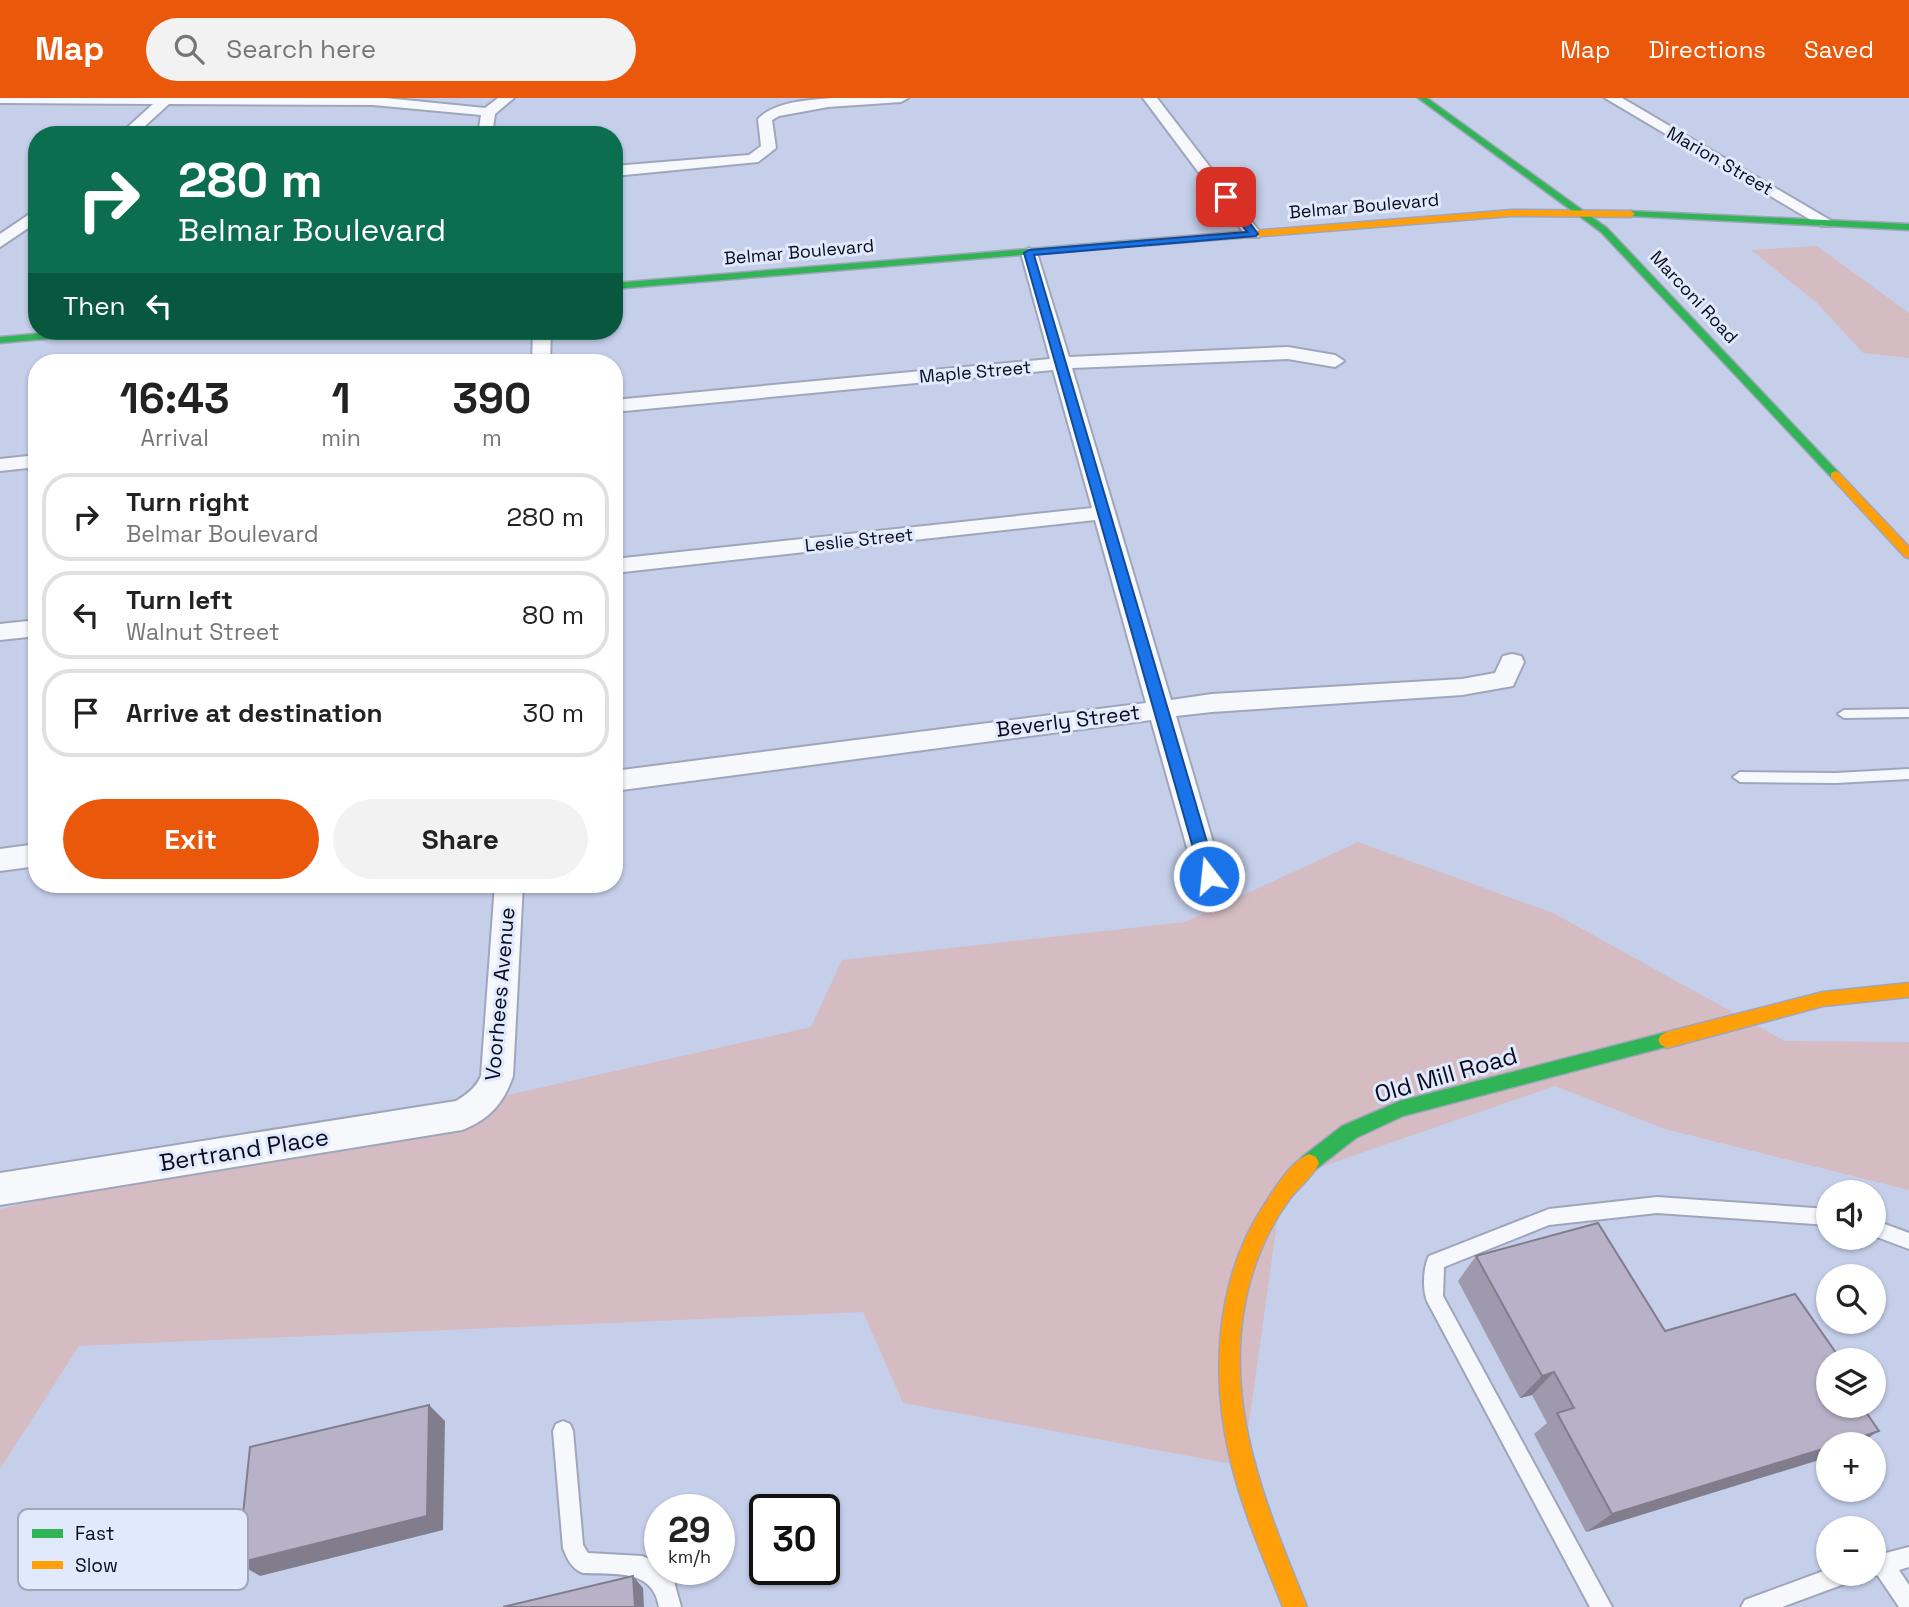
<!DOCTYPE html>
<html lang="en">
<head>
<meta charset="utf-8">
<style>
  body { margin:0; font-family:"Space Grotesk",sans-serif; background:#f2f2f2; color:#222; height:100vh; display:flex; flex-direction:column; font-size:26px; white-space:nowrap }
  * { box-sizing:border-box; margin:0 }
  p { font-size:23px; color:#767676 }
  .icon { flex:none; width:38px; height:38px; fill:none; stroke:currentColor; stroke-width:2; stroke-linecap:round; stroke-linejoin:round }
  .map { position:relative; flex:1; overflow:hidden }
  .details { position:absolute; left:28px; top:256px; width:595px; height:539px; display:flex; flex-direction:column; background:#fff; border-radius:28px; box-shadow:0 2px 5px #0004 }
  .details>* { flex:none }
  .top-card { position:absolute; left:28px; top:28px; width:595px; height:214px; border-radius:28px; box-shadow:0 2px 5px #0004; background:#0b6e4f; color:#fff; overflow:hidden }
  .buttons { position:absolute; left:1816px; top:1082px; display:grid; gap:14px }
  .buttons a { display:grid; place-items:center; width:70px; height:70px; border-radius:50%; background:#fff; box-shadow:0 2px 5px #0004; font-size:35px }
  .speed { position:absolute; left:644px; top:1396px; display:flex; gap:14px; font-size:35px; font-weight:700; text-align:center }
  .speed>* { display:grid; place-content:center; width:91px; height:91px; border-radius:50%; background:#fff; box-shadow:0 2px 5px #0004; line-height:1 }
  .speed small { font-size:18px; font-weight:400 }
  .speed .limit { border:4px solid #111; border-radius:10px; background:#fff; color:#111 }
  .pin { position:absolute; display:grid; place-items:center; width:60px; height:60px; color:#fff; margin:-30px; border-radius:14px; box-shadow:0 4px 10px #0006 }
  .me { position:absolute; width:77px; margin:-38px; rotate:344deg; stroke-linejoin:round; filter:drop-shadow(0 0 5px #0008) }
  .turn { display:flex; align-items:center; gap:24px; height:147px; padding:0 35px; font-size:32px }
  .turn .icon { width:91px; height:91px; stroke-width:2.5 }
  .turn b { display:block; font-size:49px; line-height:60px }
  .then { display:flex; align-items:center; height:66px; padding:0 35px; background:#0003; gap:14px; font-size:26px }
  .eta { display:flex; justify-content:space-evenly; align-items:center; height:119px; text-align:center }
  .eta b { font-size:42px; font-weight:800; line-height:49px }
  .cta { display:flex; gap:14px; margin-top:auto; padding:14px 35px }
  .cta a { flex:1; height:80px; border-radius:42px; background:#ea580c; color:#fff; font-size:28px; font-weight:800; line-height:80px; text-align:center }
  .cta a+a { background:#f2f2f2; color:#222 }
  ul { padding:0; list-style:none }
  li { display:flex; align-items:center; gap:21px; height:88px; margin:0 14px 10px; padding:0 21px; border:4px solid #e0e0e0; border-radius:28px }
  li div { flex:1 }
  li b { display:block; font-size:26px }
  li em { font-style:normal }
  header { display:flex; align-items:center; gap:42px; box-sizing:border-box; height:98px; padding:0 35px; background:#ea580c; color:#fff }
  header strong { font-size:33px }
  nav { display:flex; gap:38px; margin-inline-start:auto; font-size:24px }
  .search { width:490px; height:63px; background:#f2f2f2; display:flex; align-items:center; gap:18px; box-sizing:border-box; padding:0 24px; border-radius:38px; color:#767676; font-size:26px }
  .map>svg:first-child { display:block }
  .green { fill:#d5bcc3 }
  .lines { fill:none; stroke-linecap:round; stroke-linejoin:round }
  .lane-casing { stroke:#9fa6bc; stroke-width:4 }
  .street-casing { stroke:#9fa6bc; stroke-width:4 }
  .fast-casing { stroke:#9fa6bc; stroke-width:3 }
  .slow-casing { stroke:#9fa6bc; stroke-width:3 }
  .lane { fill:#f6f8fc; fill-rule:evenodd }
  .street { fill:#f6f8fc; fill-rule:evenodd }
  .fast { fill:#30b455; fill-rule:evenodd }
  .slow { fill:#ff9f0a; fill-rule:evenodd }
  .wall { fill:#9e99ac }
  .shaded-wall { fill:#817d8c }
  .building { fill:#b8b2c8; stroke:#817d8c; stroke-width:2 }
  .route { fill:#1a73e8; stroke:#114b97; stroke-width:2 }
  .labels { text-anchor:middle; stroke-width:6; stroke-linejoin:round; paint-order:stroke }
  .far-street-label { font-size:18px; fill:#070b1c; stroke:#e1e9fd }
  .street-label { font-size:21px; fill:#070b1c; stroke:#e1e9fd }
  .near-street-label { font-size:24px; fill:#070b1c; stroke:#e1e9fd }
  .key { fill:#e1e9fd; stroke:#a0a6ba; stroke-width:2 }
  .key-label { font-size:19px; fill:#070b1c }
</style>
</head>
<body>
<header>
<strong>Map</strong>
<div class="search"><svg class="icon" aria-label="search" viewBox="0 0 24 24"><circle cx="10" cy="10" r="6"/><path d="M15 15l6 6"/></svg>Search here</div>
<nav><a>Map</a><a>Directions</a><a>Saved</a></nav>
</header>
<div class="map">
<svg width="1909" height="1509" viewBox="0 0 1909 1509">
  <rect width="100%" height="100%" fill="#c5cfea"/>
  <g class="green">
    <polygon points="1817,148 1909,215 1909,260 1863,255 1817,205 1751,152"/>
    <polygon points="1358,744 1553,815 1785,943 1909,944 1909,1092 1665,1031 1555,988 1283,1082 1243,1368 903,1305 863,1214 79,1248 0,1371 0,1111 811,929 842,862 1185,824"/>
  </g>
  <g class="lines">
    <defs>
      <g id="lane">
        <polygon points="1909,611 1909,619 1844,620 1838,616 1844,612"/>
        <polygon points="1909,671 1909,681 1836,685 1740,684 1733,679 1740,674 1836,675"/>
        <path d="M 1657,1099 L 1829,1111 L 1829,1127 L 1657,1115 L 1549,1127 L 1444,1169 L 1443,1198 L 1612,1509 L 1590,1509 L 1428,1205 C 1422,1193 1423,1170 1429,1158 L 1549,1111 Z"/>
        <polygon points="1874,1122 1909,1135 1909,1151 1874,1138"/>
        <path d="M 563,1323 L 570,1326 L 573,1333 L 583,1447 L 588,1455 L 642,1458 L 649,1461 L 674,1483 L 681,1509 L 659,1509 C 653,1470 614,1477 583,1475 C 572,1471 567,1461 563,1450 L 553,1333 L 556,1326 Z"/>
        <polygon points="1909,1449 1909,1469 1899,1472 1909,1487 1909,1509 1899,1509 1878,1478 1869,1475 1874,1475 1874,1458"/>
        <polygon points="1829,1471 1829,1475 1858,1475 1855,1482 1782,1509 1741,1509 1745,1502"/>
      </g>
      <g id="street">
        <polygon points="0,0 385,0 485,10 498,0 514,0 495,16 492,37 478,37 481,17 373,7 169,6 135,37 119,37 153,6 0,5"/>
        <path d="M 833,0 L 908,0 L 901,4 L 828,9 L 779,18 L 772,22 L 776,50 L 758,64 L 614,78 L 614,68 L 749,57 L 761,48 L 758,21 C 775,3 810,2 833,0 Z"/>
        <polygon points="1143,0 1157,0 1259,133 1261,136 1259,139 1247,139"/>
        <polygon points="1605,0 1622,0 1835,125 1833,128 1821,128"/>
        <polygon points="37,111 37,124 0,149 0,136"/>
        <polygon points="1029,150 1037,155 1069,259 1288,249 1335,257 1344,263 1335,269 1288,261 1072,270 1171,602 1212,596 1462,581 1495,575 1503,558 1512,556 1521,558 1524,564 1513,588 1462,597 1212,614 1176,618 1223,778 1219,786 1209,789 1199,786 1195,778 1151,622 614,693 614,673 1146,605 1095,422 614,475 614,461 1092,410 1053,272 614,314 614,302 1050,261 1021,155"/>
        <polygon points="533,233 551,233 550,264 532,264"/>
        <polygon points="37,357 37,369 0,373 0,361"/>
        <polygon points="37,522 37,538 0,542 0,526"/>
        <polygon points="37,746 37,768 0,773 0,751"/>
        <path d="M 495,786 L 523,786 L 513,978 C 504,1005 489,1022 462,1032 L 0,1107 L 0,1075 L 456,1003 C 466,997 476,990 481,978 Z"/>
      </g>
      <g id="fast">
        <polygon points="1418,0 1427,0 1607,130 1839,375 1839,379 1831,379 1601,134"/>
        <polygon points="1631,113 1909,126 1909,132 1628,118 1628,114"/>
        <polygon points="1150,141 1155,144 1153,146 614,191 614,185"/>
        <polygon points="69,233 105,233 100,236 0,245 0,239"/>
        <polygon points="1667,934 1673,937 1676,942 1673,947 1403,1018 1356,1040 1316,1071 1309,1074 1302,1071 1299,1065 1302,1059 1342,1028 1400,1003"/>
      </g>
      <g id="slow">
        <polygon points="1512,112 1631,113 1635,116 1631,119 1512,118 1150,147 1145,144 1150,141"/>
        <polygon points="1835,373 1839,375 1909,449 1909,460 1905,459 1831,379 1831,375"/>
        <polygon points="1909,885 1909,899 1823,908 1667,950 1661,947 1658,942 1661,937 1667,934 1823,894"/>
        <path d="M 1309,1056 L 1316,1059 L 1319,1065 C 1313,1078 1301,1087 1292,1098 C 1278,1116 1266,1138 1258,1159 C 1212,1281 1261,1396 1307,1509 L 1283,1509 C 1264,1461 1243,1414 1231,1364 C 1210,1279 1215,1182 1264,1107 C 1275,1091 1290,1064 1309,1056 Z"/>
      </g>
    </defs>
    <use href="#lane" class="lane-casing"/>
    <use href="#street" class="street-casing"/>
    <use href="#fast" class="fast-casing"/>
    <use href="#slow" class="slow-casing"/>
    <use href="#lane" class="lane"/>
    <use href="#street" class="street"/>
    <use href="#fast" class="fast"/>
    <use href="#slow" class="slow"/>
  </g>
  <polygon class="wall" points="1476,1158 1665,1233 1829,1262 1829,1307 1586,1434 1534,1336 1547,1325 1532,1297 1520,1300 1458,1183"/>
  <g class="shaded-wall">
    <polygon points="1554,1274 1532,1297 1520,1300 1542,1278"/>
    <polygon points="429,1307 445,1323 443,1432 260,1478 238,1465"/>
    <polygon points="1879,1333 1858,1346 1839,1346"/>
    <polygon points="1829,1349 1829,1359 1586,1434 1612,1416"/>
    <polygon points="633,1478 643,1490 644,1509 635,1509"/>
  </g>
  <g class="building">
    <polygon points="1598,1125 1665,1233 1795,1196 1841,1262 1829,1262 1829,1307 1861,1307 1879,1333 1839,1346 1829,1346 1829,1349 1612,1416 1557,1315 1574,1310 1554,1274 1542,1278 1476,1158"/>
    <polygon points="429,1307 427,1418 238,1465 250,1349"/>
    <polygon points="633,1478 635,1509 503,1509"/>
  </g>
  <polygon class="route" points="1223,97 1229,97 1258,136 1256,138 1034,157 1217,778 1209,784 1201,778 1024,155 1029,152 1247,134 1221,99"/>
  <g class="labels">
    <g class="far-street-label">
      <text transform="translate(1720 63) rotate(30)" y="6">Marion Street</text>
      <text transform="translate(1364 108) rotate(-5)" y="6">Belmar Boulevard</text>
      <text transform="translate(799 154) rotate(-5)" y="6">Belmar Boulevard</text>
      <text transform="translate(1694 199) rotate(47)" y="6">Marconi Road</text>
      <text transform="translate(975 274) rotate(-5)" y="6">Maple Street</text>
      <text transform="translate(859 442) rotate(-6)" y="6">Leslie Street</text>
    </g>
    <g class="street-label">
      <text transform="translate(1068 623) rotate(-7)" y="7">Beverly Street</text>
      <text transform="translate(500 896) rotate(-85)" y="7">Voorhees Avenue</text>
    </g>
    <g class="near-street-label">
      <text transform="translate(1446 977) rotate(-16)" y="8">Old Mill Road</text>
      <text transform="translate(244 1052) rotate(-9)" y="8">Bertrand Place</text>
    </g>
  </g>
  <rect x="18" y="1411" width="230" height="81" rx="10" class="key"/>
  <rect x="32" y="1431" width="31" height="9" fill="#30b455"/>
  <rect x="32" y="1463" width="31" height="8" fill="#ff9f0a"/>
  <g class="key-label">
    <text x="75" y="1442">Fast</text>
    <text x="75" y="1474">Slow</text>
  </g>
</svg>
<div class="buttons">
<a><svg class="icon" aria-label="sound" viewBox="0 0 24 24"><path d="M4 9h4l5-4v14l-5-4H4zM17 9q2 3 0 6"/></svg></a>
<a><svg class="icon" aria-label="search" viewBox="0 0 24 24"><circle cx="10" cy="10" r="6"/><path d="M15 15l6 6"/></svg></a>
<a><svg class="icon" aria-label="layers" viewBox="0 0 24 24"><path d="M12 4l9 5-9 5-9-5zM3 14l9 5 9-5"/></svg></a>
<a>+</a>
<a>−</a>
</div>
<div class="speed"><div>29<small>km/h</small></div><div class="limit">30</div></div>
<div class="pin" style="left:1226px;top:99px;background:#d93025"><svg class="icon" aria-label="arrive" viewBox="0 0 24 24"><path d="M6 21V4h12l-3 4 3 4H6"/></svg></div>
<svg class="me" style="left:1209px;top:778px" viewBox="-20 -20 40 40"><circle r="17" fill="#1a73e8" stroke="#fff" stroke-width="3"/><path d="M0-11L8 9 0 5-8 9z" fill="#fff"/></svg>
<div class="top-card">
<div class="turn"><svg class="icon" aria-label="right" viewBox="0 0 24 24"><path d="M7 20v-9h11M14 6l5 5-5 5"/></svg><div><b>280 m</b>Belmar Boulevard</div></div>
<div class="then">Then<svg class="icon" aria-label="left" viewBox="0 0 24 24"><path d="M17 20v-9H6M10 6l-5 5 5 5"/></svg></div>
</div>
<section class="details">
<div class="eta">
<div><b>16:43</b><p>Arrival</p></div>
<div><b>1</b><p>min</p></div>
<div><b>390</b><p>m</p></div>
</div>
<ul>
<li><svg class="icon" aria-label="right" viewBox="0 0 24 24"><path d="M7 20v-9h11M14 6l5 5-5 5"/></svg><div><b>Turn right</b><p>Belmar Boulevard</p></div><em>280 m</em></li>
<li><svg class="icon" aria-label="left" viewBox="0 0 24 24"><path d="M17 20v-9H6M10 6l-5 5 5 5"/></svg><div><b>Turn left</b><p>Walnut Street</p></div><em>80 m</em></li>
<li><svg class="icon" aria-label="arrive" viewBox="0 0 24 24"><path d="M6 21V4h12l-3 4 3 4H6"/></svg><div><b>Arrive at destination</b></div><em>30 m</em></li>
</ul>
<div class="cta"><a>Exit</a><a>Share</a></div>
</section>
</div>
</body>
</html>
